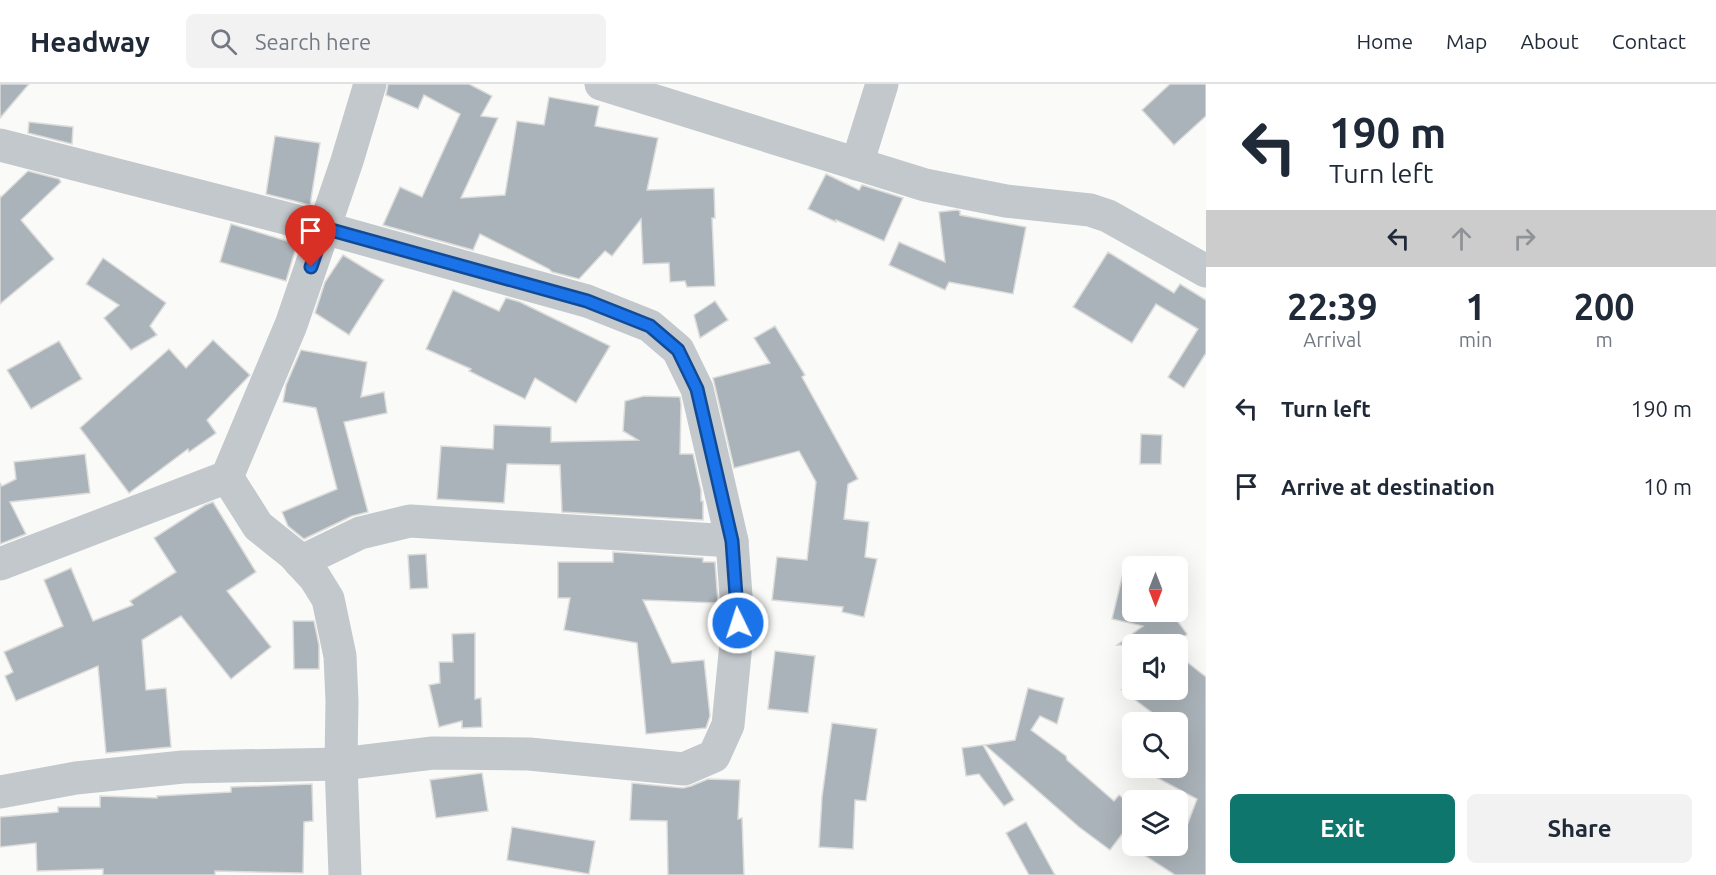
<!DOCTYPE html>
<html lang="en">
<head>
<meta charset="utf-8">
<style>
  body { margin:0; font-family:Ubuntu,sans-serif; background:#f2f2f3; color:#1f2937; height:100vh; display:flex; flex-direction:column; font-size:22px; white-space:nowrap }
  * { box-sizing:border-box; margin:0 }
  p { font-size:20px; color:#747a83 }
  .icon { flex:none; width:33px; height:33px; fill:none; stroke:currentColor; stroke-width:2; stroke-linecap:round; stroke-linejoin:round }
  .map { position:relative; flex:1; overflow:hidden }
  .side { display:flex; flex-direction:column; background:#fff; width:510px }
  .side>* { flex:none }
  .top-card { background:#fff; color:#1f2937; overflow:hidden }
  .needle { width:39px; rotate:180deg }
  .fabs { position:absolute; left:1122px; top:472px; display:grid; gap:12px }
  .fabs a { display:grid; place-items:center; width:66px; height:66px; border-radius:9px; background:#fff; box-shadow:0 6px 24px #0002; font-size:30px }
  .pin { position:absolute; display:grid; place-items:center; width:51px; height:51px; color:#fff; margin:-62px -26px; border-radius:50% 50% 50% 0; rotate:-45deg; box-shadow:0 0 6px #0007 }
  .pin .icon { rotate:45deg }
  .me { position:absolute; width:66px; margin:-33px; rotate:356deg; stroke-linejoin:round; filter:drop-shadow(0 0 4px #0008) }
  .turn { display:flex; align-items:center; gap:21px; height:126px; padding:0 24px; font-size:27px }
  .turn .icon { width:78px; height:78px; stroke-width:2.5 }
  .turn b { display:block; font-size:42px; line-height:51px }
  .lanes { display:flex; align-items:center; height:57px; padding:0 24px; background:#0003; justify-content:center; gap:30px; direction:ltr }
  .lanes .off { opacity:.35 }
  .eta { display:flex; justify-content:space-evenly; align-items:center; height:102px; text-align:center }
  .eta b { font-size:36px; font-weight:700; line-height:42px }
  .cta { display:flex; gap:12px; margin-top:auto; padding:12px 24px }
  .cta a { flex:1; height:69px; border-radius:9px; background:#0f766e; color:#fff; font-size:24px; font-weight:700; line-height:69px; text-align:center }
  .cta a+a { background:#f2f2f3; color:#1f2937 }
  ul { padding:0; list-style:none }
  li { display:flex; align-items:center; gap:18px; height:78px; padding:0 24px }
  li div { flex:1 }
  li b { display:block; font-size:22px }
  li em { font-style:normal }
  header { display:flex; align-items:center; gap:36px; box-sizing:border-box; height:84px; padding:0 30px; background:#fff; border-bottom:2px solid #e0e1e3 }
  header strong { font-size:28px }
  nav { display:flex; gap:33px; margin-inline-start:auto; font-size:21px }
  .search { width:420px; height:54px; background:#f2f2f3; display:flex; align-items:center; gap:15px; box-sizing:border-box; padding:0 21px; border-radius:9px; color:#747a83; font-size:22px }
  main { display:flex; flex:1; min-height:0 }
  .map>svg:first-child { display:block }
  .building { fill:#aab3b9; stroke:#dcdcda; stroke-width:1.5 }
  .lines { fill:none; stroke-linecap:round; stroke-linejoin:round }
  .minor { stroke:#c3c8cc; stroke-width:33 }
  .route-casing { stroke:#114b97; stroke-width:15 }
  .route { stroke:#1a73e8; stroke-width:10 }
</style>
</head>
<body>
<header>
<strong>Headway</strong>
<div class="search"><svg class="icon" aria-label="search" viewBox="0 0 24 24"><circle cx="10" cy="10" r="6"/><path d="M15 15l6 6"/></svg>Search here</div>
<nav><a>Home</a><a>Map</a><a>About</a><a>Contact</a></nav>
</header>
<main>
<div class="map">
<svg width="1206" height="791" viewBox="0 0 1206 791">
  <rect width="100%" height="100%" fill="#fafaf8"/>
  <g class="building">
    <polygon points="0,0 29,0 0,34"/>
    <polygon points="388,0 469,0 492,12 481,32 498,34 461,114 505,111 517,37 544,41 549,13 599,22 595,42 658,54 647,106 714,104 715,134 712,134 715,202 687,203 685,197 670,198 669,179 643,180 641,135 612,172 605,167 579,195 552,188 549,185 480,150 473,166 383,141 400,103 422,113 460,30 424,11 418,25 386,11"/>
    <polygon points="1170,0 1206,0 1206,32 1174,61 1142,26"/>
    <polygon points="29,38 73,43 72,60 28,49"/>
    <polygon points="275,52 320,59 310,121 266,110"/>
    <polygon points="28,87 59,95 61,98 21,136 54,175 0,220 0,112 1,113"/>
    <polygon points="826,90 859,106 862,101 903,114 884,157 836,136 836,138 808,125"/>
    <polygon points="957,126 960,127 960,131 1026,143 1013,210 949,198 945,206 889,181 899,158 945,178 939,128"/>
    <polygon points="231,140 297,160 286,197 220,178"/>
    <polygon points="1108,168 1174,209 1180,200 1206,216 1206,269 1184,304 1168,293 1198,245 1156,220 1132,259 1073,223"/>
    <polygon points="343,171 384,196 349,251 315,229 325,198"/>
    <polygon points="103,174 166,219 150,242 157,251 131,266 104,234 119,221 86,200"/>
    <polygon points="453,206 499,227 506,214 520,218 610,262 576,319 535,294 525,315 469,287 471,285 426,265"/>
    <polygon points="715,217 728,236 700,254 694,231"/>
    <polygon points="775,242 805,291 802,293 858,395 848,400 844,435 869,438 865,473 877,475 864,533 842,528 843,523 772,516 777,473 807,476 816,398 799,367 734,384 713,294 770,279 754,254"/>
    <polygon points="213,256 250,291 249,292 207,336 216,349 189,368 188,365 129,409 80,344 169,265 186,284"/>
    <polygon points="59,257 82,295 31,325 7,286"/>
    <polygon points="301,266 367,278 361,313 384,308 387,329 344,338 368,428 352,432 304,455 288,442 282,428 337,405 316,324 283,318 286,301"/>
    <polygon points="644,312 680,313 681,321 680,370 693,370 701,406 701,417 703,417 703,436 562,428 560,381 507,380 504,419 437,415 441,362 493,365 494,341 551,343 551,358 638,356 623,347 625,317"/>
    <polygon points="1141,350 1162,351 1161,380 1140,380"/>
    <polygon points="85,370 90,409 10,418 26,450 0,460 0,399 2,402 16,395 14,378"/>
    <polygon points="213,418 256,488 227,507 271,563 231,595 181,532 142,556 146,606 166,604 171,663 106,669 98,582 16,617 5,592 13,588 4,568 63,542 44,496 71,484 93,537 133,521 130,517 176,488 154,454 205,421"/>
    <polygon points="613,468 703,474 703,478 715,478 718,519 643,516 672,579 704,576 710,632 706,644 646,650 637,559 564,546 570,514 558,514 558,478 613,478"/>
    <polygon points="426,470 428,504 410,505 408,471"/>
    <polygon points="1125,481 1132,482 1132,528 1171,528 1187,550 1173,561 1117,561 1143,542 1112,535"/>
    <polygon points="293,537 314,537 319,561 319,585 294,585"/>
    <polygon points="475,549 475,615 481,614 482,643 462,644 462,637 439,643 429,601 440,599 439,578 453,578 452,550"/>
    <polygon points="775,567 815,572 808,629 768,625"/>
    <polygon points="1178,571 1206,593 1206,791 1175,791 1130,762 1178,762 1178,748 1183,752 1197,715 1139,684 1178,684 1178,639 1166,639 1122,606 1178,606"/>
    <polygon points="1028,604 1064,614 1057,640 1040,632 1031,646 1066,672 1067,676 1114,717 1119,711 1132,721 1132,737 1110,766 1079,743 985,661 1015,656"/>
    <polygon points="832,639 877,645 866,717 855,716 853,765 819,763 822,713"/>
    <polygon points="983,661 1014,716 1004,722 979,690 966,692 962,664"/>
    <polygon points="482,689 488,727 436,734 430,696"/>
    <polygon points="708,695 740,696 738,735 742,734 744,791 668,791 667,737 630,736 632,699 683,704 691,702"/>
    <polygon points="312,700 313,737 304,738 303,789 215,787 215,791 103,791 103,785 37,787 36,759 0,763 0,733 58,728 58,723 100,723 100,712 157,714 157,712 231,708 231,703"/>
    <polygon points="1026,738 1055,791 1029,791 1006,749"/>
    <polygon points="512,743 595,757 589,790 507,776"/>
  </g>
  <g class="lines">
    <g class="minor">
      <polyline points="601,0 925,101 1006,117 1090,126 1108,132 1206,187"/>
      <polyline points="0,61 324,144 587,217 650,242 678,266 697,305 732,457 738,539 728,641 714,672 684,685 529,670 433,669 341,680 183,683 76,694 0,708"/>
      <polyline points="857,80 882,0"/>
      <polyline points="227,393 258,442 293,470 315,494 328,515 340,572 342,617 341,680 345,791"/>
      <polyline points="300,478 360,449 410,437 732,457"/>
      <polyline points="0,480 227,393 291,241 347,77 370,0"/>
    </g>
  </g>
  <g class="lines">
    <defs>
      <polyline id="route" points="311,183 324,144 587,217 650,242 678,266 697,305 732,457 738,539"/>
    </defs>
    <use href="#route" class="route-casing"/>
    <use href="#route" class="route"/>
  </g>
</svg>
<div class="fabs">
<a><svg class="needle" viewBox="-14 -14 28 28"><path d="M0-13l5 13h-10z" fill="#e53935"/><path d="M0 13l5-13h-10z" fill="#747a83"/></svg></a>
<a><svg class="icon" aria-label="sound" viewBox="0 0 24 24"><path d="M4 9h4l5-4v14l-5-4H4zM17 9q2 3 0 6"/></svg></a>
<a><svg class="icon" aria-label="search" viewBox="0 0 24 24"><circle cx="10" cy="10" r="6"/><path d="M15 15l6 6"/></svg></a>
<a><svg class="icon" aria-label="layers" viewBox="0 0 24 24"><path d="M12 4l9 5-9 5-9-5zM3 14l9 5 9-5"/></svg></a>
</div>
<div class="pin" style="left:311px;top:183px;background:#d93025"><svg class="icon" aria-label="arrive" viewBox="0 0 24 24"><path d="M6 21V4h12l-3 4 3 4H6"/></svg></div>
<svg class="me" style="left:738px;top:539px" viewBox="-20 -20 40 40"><circle r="17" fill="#1a73e8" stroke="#fff" stroke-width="3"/><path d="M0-11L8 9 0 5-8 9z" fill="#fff"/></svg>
</div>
<section class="side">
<div class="top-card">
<div class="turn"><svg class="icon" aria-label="left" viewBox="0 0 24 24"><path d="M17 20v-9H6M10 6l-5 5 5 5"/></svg><div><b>190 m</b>Turn left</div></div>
<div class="lanes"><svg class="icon" aria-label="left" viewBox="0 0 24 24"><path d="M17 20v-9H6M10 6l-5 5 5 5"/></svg><svg class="icon off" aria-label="ahead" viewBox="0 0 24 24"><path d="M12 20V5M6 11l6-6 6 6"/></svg><svg class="icon off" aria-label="right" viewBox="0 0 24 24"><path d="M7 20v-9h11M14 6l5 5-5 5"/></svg></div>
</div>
<div class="eta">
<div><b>22:39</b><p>Arrival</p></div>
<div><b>1</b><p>min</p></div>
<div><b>200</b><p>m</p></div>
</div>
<ul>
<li><svg class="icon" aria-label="left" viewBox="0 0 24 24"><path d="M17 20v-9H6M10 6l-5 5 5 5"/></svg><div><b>Turn left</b></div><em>190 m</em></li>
<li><svg class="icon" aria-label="arrive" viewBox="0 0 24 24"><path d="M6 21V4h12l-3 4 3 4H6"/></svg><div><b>Arrive at destination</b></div><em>10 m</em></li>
</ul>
<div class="cta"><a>Exit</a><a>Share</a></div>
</section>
</main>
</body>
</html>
